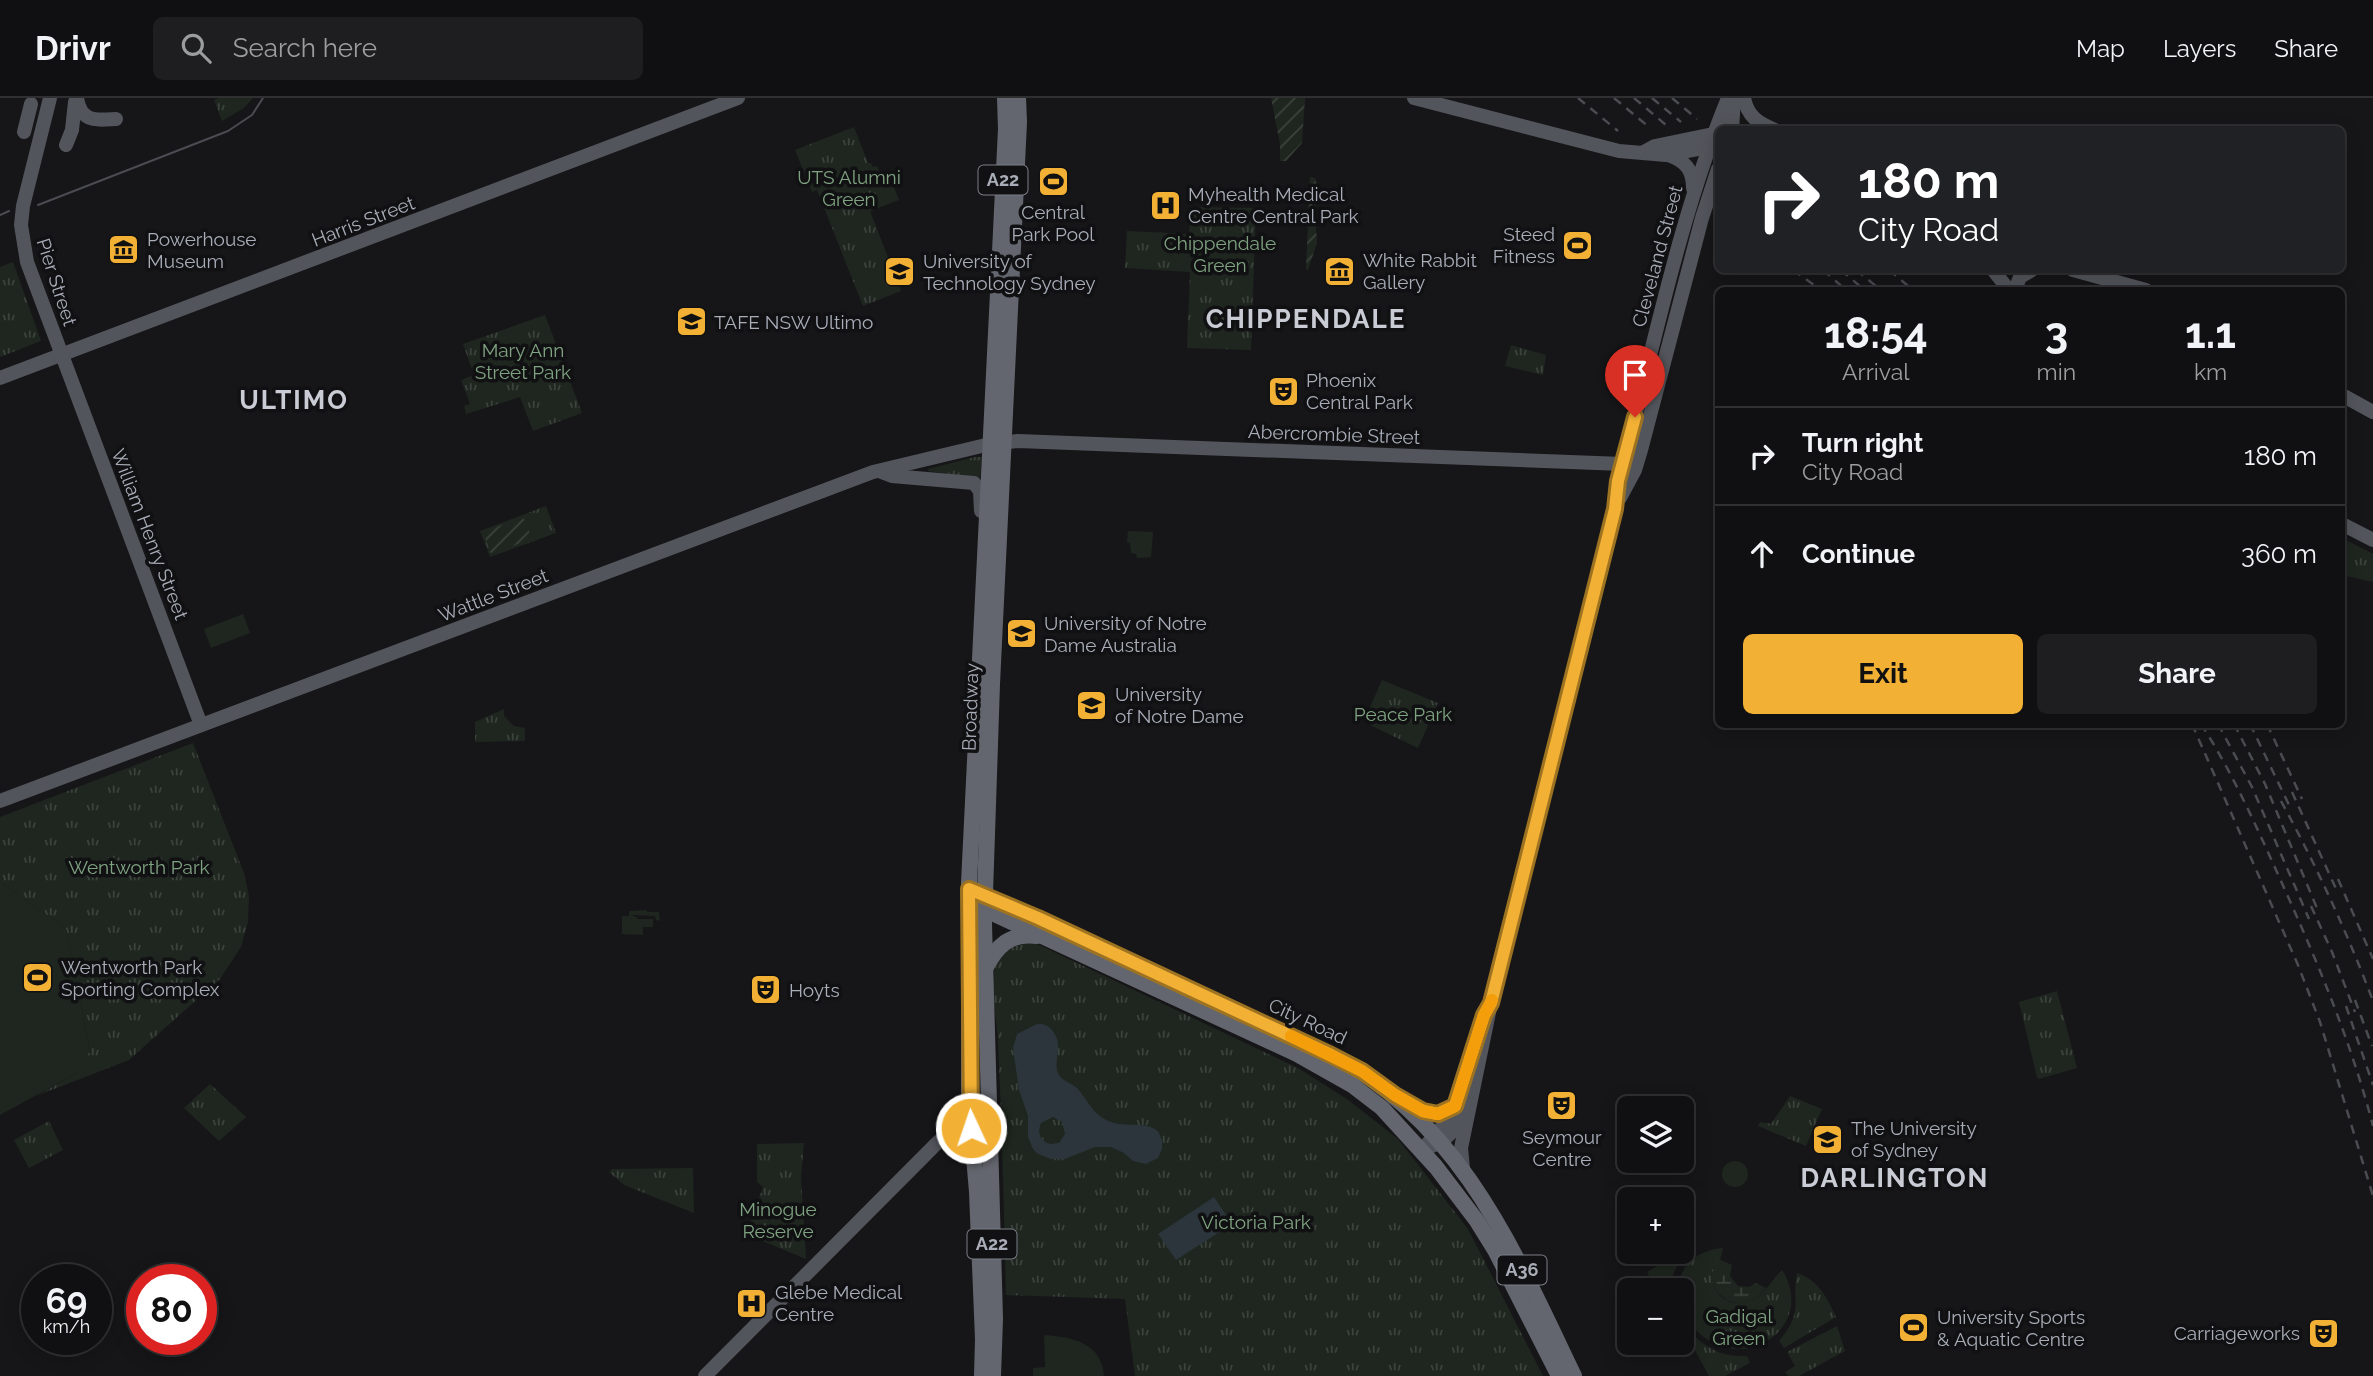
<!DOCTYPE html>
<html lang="en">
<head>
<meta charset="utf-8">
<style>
  body { margin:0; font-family:Raleway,sans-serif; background:#1e1e20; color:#f1f3f6; height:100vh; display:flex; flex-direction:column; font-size:26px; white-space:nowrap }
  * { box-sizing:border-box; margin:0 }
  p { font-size:23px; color:#9c9d9f }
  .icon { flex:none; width:38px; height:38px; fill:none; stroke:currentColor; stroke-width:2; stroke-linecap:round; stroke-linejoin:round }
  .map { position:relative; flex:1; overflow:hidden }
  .sheet { position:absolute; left:1715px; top:189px; width:630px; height:441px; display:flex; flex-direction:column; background:#101012; border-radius:10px; box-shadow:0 4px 18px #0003,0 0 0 2px #303032 }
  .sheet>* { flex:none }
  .guide { position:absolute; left:1715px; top:28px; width:630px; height:147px; border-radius:10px; box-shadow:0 4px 18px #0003,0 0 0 2px #303032; background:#202124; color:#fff; overflow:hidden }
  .controls { position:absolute; left:1617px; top:998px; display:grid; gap:14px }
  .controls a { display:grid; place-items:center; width:77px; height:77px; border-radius:10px; background:#101012; box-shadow:0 4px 18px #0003,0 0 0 2px #303032; font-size:35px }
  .speed { position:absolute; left:21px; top:1166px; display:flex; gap:14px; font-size:35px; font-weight:700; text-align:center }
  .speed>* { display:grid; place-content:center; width:91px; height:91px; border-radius:50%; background:#101012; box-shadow:0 4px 18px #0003,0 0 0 2px #303032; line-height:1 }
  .speed small { font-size:18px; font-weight:400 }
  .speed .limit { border:10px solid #d22; background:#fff; color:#111 }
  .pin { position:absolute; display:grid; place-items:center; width:60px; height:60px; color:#fff; margin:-72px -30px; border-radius:50% 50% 50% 0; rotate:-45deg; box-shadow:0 0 7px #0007 }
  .pin .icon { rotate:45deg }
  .me { position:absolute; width:77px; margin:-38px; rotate:357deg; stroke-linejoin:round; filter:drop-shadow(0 0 5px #0008) }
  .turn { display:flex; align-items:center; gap:24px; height:147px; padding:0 28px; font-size:32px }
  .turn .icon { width:91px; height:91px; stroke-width:2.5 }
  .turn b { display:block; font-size:49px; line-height:60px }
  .eta { display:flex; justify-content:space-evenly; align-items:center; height:119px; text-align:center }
  .eta b { font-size:42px; font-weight:700; line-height:49px }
  .cta { display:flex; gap:14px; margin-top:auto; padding:14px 28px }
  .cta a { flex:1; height:80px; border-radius:10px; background:#f2b134; color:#111; font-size:28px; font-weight:700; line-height:80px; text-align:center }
  .cta a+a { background:#1e1e20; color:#f1f3f6 }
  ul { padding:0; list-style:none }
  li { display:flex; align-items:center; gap:21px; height:98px; padding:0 28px; border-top:2px solid #303032 }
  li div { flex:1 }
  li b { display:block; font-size:26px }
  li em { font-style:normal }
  header { display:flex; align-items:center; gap:42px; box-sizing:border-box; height:98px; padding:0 35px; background:#101012; border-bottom:2px solid #303032 }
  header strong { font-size:33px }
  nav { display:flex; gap:38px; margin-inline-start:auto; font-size:24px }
  .search { width:490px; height:63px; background:#1e1e20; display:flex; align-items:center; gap:18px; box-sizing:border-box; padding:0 24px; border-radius:10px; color:#9c9d9f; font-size:26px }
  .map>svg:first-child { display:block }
  .grass { fill:#1e261f }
  .wetland { fill:url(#wetland-marsh) }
  .park { fill:url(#park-tufts) }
  .garden { fill:url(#garden-furrows) }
  .water { fill:#2c353c; fill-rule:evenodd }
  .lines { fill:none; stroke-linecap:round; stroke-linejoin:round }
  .major { stroke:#53555c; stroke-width:14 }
  .highway { stroke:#63666e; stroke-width:16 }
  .tram { stroke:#4a4c52; stroke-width:2 }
  .rail { stroke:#4a4c52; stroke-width:2.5; stroke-dasharray:9 7; stroke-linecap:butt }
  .route-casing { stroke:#9d7322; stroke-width:18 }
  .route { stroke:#f2b134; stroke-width:12 }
  .slow { stroke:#f59e0b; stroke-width:12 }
  .labels { text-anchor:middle; stroke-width:7; stroke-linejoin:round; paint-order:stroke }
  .shield { fill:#111113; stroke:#7b7e86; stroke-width:2 }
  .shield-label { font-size:18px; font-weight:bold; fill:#a8adb8 }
  .park-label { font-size:19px; fill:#7fa381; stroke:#111113 }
  .poi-label { font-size:19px; fill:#a8adb8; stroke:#111113; text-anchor:start }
  .street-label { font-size:19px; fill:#a8adb8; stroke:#111113 }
  .district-label { font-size:26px; font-weight:bold; letter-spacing:2px; fill:#c9ccd4; stroke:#111113 }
</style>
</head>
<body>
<header>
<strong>Drivr</strong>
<div class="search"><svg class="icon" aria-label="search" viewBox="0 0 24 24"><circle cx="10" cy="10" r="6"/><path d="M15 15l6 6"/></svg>Search here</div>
<nav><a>Map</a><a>Layers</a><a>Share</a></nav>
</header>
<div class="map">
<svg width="2373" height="1278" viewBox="0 0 2373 1278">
  <defs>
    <pattern id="wetland-marsh" width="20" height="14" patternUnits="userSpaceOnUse" patternTransform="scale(1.75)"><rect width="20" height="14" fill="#1e261f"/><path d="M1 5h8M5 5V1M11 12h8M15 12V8" fill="none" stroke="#3c433d"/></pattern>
    <pattern id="park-tufts" width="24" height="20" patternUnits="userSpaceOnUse" patternTransform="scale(1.75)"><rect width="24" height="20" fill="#1e261f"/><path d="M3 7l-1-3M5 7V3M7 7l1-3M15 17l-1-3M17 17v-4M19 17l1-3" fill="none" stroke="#3c433d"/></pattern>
    <pattern id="garden-furrows" width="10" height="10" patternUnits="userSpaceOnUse" patternTransform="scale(1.75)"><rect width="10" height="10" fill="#1e261f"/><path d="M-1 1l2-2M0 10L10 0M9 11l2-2" fill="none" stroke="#3c433d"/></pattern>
  </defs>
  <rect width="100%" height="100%" fill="#161618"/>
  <g class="grass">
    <polygon points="243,516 250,535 211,550 204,531"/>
    <polygon points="0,784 66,830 90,954 77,975 0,1017"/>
    <polygon points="647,812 647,814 659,814 660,823 656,822 655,818 631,817 637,819 637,821 653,821 653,829 643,829 643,837 622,836 622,818 629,818 629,813"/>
    <circle cx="1735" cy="1076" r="13"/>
    <path d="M 1688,1151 C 1679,1164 1670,1176 1671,1192 L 1656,1192 L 1647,1174 Z"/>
    <path d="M 1044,1237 C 1073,1239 1102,1245 1104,1278 L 1033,1278 L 1033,1270 L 1045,1269 Z"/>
  </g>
  <path class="wetland" d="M 1714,1159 L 1732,1167 L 1730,1178 L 1738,1188 L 1749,1189 L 1756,1185 L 1766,1190 C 1742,1222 1701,1199 1714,1159 Z"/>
  <g class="park">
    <polygon points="219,0 253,0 244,10 222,23 214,2"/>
    <polygon points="854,29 868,65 871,65 873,69 877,68 880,76 888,73 899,102 870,113 901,193 863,208 817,92 812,94 795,52"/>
    <polygon points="1191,109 1256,110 1251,252 1187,250 1190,174 1125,170 1127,133 1189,136"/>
    <polygon points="13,164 41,243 0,259 0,169"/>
    <polygon points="545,217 582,315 533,333 520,299 466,316 464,308 470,306 461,282 474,277 463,246"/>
    <polygon points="1511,247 1546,257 1543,277 1505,268"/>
    <polygon points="975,359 982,359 980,380 928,373 928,371"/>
    <polygon points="546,408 556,435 490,459 480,433"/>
    <polygon points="1128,433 1153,434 1151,459 1137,460 1136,456 1131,455 1130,445 1127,444"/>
    <polygon points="2342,440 2373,456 2373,484 2342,477"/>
    <polygon points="1382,582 1438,605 1418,650 1370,627 1374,617 1368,614"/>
    <polygon points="504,611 504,618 514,628 525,630 525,643 475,644 475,624"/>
    <polygon points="193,645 244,775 249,798 248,824 241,849 220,881 129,962 36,998 77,975 90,953 66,830 0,784 0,719"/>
    <path d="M 1033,844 L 1298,970 L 1347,1001 L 1398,1041 L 1468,1131 L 1543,1278 L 1135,1278 L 1125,1201 L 1006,1197 C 1004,1113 1002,1029 998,944 C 997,923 988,883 997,864 C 1004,849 1018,847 1033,844 Z"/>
    <polygon points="2057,893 2077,970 2039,981 2037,979 2019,904"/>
    <polygon points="210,986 246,1019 219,1043 184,1010"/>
    <polygon points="1790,998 1822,1011 1806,1048 1758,1028 1760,1024 1771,1026"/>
    <polygon points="49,1023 63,1052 29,1070 14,1042"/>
    <polygon points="804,1045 801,1079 806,1161 746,1136 763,1089 757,1084 757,1046"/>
    <polygon points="693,1070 694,1115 624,1087 609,1074 612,1071"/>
    <path d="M 1723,1150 L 1720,1162 L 1714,1160 C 1704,1189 1726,1217 1756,1200 C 1766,1194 1773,1180 1782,1172 C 1817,1227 1746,1278 1699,1235 C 1686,1222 1682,1210 1682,1192 L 1678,1192 C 1679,1166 1699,1152 1723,1150 Z"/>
    <path d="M 1797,1175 C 1818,1182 1827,1199 1836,1219 L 1784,1250 L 1779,1243 C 1805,1212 1791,1207 1797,1175 Z"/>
    <path d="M 1682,1222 C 1697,1245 1718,1260 1747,1258 L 1750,1265 L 1725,1278 L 1709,1278 L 1682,1228 Z"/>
    <polygon points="1837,1228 1845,1253 1799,1278 1788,1278 1785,1274 1795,1268 1787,1254"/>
  </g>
  <g class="garden">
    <polygon points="1271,0 1305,0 1302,45 1286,63 1280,63 1280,46"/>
    <polygon points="1310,79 1315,80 1318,91 1315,114 1317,145 1308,172 1306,171"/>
    <polygon points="523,419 532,441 491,456 483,434"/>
  </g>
  <g class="water">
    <path d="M 1037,926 C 1043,926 1046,926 1051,931 C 1068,949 1047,968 1063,981 C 1067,985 1073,986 1077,990 C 1087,1001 1092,1015 1106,1022 C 1123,1031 1144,1022 1158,1033 L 1162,1042 L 1162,1051 L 1158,1060 L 1146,1066 L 1133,1063 L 1124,1055 L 1111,1049 L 1095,1049 L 1065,1061 L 1051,1061 L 1038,1056 L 1033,1051 L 1028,1039 L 1028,1018 L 1019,992 L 1013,950 L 1017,936 ZM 1053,1019 L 1062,1024 L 1065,1036 L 1059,1045 L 1050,1046 C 1040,1043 1037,1035 1041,1025 Z"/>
    <polygon points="1214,1099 1232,1126 1176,1162 1158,1136"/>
  </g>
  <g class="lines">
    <g class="major">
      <polyline points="50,0 23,108 21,127 27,164 201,627"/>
      <path d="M 77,0 C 81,25 96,22 116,21"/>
      <polyline points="1414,0 1619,53 1666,57 1713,48"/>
      <path d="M 1744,0 C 1748,19 1758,25 1775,32"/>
      <polyline points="1732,32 1734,0"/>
      <polyline points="24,34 31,6"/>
      <polyline points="66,47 72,32 75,4"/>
      <polyline points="1644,54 1655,48 1718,35"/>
      <path d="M 1668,57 C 1685,63 1693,71 1693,90"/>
      <polyline points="1993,172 2009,192"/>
      <polyline points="2073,172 2146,192"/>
      <polyline points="2015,192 2020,179 2032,172"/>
      <polyline points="0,280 738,0"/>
      <polyline points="2342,297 2373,314"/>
      <polyline points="879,373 892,378 974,385 980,393 981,413"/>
      <polyline points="1620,400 1635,372 1641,352 1702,120 1718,71"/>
      <polyline points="2342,426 2373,442"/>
      <polyline points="0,703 873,374 990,346 1018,343 1623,366"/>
      <path d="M 1406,1003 C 1425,1014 1433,1022 1454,1009"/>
      <path d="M 1432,1048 C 1448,1042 1458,1028 1464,1012"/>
      <polyline points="1421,1053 1442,1029 1455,1008 1475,946"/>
      <path d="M 1463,1070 L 1461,1050 L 1491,905 L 1615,411 L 1621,373 C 1654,248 1679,120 1728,0"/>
      <polyline points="705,1278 937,1045 954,1031 988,1030"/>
    </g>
    <g class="highway">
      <path d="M 977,795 L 1038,820 L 1331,957 C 1460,1022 1515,1155 1574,1278"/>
      <polyline points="977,808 1297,956 1352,987 1382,1010 1436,1069 1477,1123 1495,1152 1559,1278"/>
      <path d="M 985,871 C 997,847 1010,835 1037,838"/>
      <polyline points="982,1278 983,1241 977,1094 969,1000 969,785 1006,31 1005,0"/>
      <polyline points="993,1278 995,1221 984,826 992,586 1019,24 1018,0"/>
    </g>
    <g class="tram">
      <polyline points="38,107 228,33 252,17 263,0"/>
      <polyline points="0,117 9,113"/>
    </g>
    <g class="rail">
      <polyline points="1578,0 1618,33"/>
      <polyline points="1614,0 1649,29"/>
      <polyline points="1634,0 1666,27"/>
      <polyline points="1652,0 1681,24"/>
      <polyline points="1672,0 1697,21"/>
      <polyline points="1717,98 1718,100"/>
      <polyline points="1715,111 1718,113"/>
      <polyline points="1793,172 1821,192"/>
      <polyline points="1823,172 1846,192"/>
      <polyline points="1841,172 1862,190"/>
      <polyline points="1856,172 1881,192"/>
      <polyline points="1889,172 1913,192"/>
      <polyline points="2192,626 2298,867 2320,924 2373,1098"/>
      <path d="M 2201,626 C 2233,675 2257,730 2281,783 C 2317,863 2351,943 2373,1028"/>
      <polyline points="2218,626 2252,689 2309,821"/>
      <polyline points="2234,626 2265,686 2319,815"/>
      <polyline points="2250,626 2290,709"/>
      <polyline points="2267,626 2302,701"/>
      <polyline points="2292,694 2337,793"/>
      <path d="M 2281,703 C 2316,767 2347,834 2373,903"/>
      <polyline points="2338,781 2373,861"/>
      <polyline points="2311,808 2332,854 2355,914"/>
      <polyline points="2355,902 2372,948"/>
      <polyline points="2346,908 2373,987"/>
    </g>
  </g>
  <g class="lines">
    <defs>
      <polyline id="route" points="971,1030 969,791 1038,820 1331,957 1362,973 1395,997 1423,1013 1438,1016 1455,1008 1484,917 1491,905 1615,411 1618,383 1635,319"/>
    </defs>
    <use href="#route" class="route-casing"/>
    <use href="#route" class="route"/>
    <polyline class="slow" points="1291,938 1362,973 1395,997 1423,1013 1438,1016 1455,1008 1484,917 1492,902"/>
  </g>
  <defs>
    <symbol id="stadium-square" viewBox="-11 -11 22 22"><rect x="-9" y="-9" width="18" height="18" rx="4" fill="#f2b134" stroke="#111113"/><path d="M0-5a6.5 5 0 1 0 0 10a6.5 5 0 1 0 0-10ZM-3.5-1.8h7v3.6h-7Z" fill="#111"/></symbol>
    <symbol id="hospital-square" viewBox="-11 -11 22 22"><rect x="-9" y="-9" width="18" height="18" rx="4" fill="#f2b134" stroke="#111113"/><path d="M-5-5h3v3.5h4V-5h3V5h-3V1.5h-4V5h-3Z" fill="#111"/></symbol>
    <symbol id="museum-square" viewBox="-11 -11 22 22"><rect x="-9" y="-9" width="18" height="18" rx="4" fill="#f2b134" stroke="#111113"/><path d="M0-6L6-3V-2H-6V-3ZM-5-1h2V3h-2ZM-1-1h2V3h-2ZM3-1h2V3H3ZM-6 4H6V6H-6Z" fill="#111"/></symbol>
    <symbol id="university-square" viewBox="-11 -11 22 22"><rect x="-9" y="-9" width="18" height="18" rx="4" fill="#f2b134" stroke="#111113"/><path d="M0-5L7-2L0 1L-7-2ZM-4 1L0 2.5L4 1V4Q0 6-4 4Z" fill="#111"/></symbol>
    <symbol id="theatre-square" viewBox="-11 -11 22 22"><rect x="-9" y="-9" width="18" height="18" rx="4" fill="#f2b134" stroke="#111113"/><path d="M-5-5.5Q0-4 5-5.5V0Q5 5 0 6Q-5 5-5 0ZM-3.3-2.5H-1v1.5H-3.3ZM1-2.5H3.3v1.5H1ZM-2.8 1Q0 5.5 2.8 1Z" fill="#111"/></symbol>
  </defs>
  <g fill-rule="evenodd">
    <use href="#stadium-square" x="1036" y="66" width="35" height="35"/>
    <use href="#hospital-square" x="1148" y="90" width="35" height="35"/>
    <use href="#stadium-square" x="1560" y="130" width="35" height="35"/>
    <use href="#museum-square" x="106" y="134" width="35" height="35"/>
    <use href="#museum-square" x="1322" y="156" width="35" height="35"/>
    <use href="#university-square" x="882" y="156" width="35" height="35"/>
    <use href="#university-square" x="674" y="206" width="35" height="35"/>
    <use href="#theatre-square" x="1266" y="276" width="35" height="35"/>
    <use href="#university-square" x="1004" y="518" width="35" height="35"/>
    <use href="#university-square" x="1074" y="590" width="35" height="35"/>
    <use href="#stadium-square" x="20" y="862" width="35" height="35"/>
    <use href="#theatre-square" x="748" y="874" width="35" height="35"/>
    <use href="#theatre-square" x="1544" y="990" width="35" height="35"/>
    <use href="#university-square" x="1810" y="1024" width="35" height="35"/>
    <use href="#hospital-square" x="734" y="1188" width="35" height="35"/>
    <use href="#stadium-square" x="1896" y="1212" width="35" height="35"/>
    <use href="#theatre-square" x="2306" y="1218" width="35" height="35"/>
  </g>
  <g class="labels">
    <g class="shield">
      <rect x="978.5" y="67.5" width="49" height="29" rx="5"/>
      <rect x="967.5" y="1131.5" width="49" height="29" rx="5"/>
      <rect x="1497.5" y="1157.5" width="49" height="29" rx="5"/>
    </g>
    <g class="shield-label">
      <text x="1003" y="88">A22</text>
      <text x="992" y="1152">A22</text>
      <text x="1522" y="1178">A36</text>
    </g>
    <g class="park-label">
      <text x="849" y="86">UTS Alumni<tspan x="849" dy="22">Green</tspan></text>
      <text x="1220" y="152">Chippendale<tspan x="1220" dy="22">Green</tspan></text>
      <text x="523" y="259">Mary Ann<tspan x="523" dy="22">Street Park</tspan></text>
      <text x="1403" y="623">Peace Park</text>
      <text x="139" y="776">Wentworth Park</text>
      <text x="778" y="1118">Minogue<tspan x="778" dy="22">Reserve</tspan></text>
      <text x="1256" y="1131">Victoria Park</text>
      <text x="1739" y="1225">Gadigal<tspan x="1739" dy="22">Green</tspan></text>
    </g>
    <g class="poi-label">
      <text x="1188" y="103">Myhealth Medical<tspan x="1188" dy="22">Centre Central Park</tspan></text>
      <text x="1053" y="121" text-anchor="middle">Central<tspan x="1053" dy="22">Park Pool</tspan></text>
      <text x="1555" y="143" text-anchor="end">Steed<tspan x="1555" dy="22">Fitness</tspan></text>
      <text x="147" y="148">Powerhouse<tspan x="147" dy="22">Museum</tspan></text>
      <text x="1363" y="169">White Rabbit<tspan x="1363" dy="22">Gallery</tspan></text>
      <text x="923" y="170">University of<tspan x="923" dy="22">Technology Sydney</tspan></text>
      <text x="714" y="231">TAFE NSW Ultimo</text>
      <text x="1306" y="289">Phoenix<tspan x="1306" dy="22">Central Park</tspan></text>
      <text x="1044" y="532">University of Notre<tspan x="1044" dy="22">Dame Australia</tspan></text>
      <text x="1115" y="603">University<tspan x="1115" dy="22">of Notre Dame</tspan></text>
      <text x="61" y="876">Wentworth Park<tspan x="61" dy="22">Sporting Complex</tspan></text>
      <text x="789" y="899">Hoyts</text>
      <text x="1851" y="1037">The University<tspan x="1851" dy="22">of Sydney</tspan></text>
      <text x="1562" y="1046" text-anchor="middle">Seymour<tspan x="1562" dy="22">Centre</tspan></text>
      <text x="775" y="1201">Glebe Medical<tspan x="775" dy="22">Centre</tspan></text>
      <text x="1937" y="1226">University Sports<tspan x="1937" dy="22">&amp; Aquatic Centre</tspan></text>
      <text x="2300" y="1242" text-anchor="end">Carriageworks</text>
    </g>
    <g class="street-label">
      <text transform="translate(363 123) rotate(-21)" y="7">Harris Street</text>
      <text transform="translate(1657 158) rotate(-75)" y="7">Cleveland Street</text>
      <text transform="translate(57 184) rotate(72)" y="7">Pier Street</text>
      <text transform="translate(1334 336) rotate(2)" y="7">Abercrombie Street</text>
      <text transform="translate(150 436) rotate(69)" y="7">William Henry Street</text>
      <text transform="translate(493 497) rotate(-21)" y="7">Wattle Street</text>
      <text transform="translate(970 609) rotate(-88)" y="7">Broadway</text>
      <text transform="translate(1308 923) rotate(25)" y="7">City Road</text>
    </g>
    <g class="district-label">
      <text x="1306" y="230">CHIPPENDALE</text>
      <text x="294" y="311">ULTIMO</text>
      <text x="1895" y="1089">DARLINGTON</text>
    </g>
  </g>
</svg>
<div class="controls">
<a><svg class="icon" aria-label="layers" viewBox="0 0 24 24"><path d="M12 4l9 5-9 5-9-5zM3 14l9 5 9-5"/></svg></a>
<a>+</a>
<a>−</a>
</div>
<div class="speed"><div>69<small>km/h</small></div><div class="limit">80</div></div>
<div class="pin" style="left:1635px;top:319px;background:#d93025"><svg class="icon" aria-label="arrive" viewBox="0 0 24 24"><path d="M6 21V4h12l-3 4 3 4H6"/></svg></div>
<svg class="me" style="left:971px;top:1030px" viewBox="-20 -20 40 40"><circle r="17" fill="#f2b134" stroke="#fff" stroke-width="3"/><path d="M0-11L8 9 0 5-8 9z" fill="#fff"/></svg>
<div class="guide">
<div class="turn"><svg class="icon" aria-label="right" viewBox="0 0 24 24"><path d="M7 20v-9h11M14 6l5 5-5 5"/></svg><div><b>180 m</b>City Road</div></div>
</div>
<section class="sheet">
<div class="eta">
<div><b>18:54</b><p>Arrival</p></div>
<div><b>3</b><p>min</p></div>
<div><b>1.1</b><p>km</p></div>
</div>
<ul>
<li><svg class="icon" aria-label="right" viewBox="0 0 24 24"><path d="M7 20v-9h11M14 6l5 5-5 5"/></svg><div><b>Turn right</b><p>City Road</p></div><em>180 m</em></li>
<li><svg class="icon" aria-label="ahead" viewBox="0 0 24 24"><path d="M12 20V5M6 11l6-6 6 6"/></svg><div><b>Continue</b></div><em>360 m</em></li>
</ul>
<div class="cta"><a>Exit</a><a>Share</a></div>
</section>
</div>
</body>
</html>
